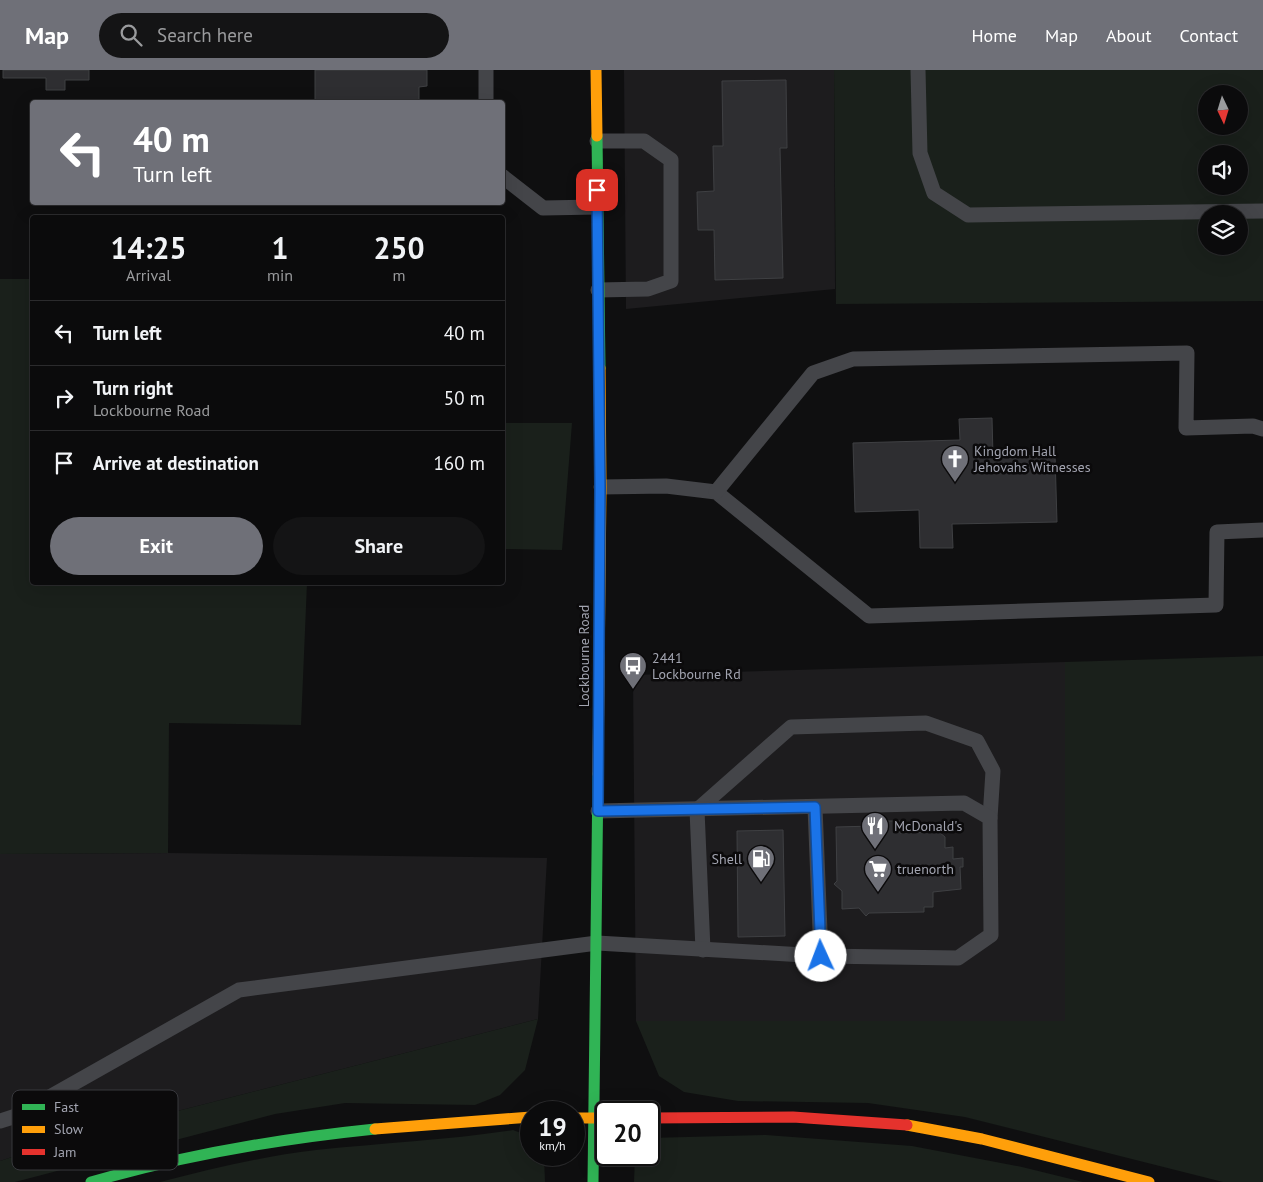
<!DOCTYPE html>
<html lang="en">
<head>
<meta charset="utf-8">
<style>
  body { margin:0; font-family:"PT Sans",sans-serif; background:#141415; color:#f1f3f6; height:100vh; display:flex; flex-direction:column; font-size:19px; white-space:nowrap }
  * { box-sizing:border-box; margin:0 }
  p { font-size:16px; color:#9a9b9d }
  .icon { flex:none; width:28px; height:28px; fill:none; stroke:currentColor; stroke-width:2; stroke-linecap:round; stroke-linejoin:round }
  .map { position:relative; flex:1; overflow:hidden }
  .drawer { position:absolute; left:30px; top:145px; width:475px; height:370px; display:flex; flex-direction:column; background:#0b0b0c; border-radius:5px; box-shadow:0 5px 20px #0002,0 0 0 1px #2b2b2d }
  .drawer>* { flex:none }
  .guide { position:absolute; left:30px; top:30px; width:475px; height:105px; border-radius:5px; box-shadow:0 5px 20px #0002,0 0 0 1px #2b2b2d; background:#6f7078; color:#fff; overflow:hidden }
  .needle { width:32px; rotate:176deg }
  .buttons { position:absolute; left:1198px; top:15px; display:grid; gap:10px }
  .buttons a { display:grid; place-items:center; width:50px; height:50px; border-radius:50%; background:#0b0b0c; box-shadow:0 5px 20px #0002,0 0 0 1px #2b2b2d; font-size:25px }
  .speed { position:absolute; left:520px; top:1031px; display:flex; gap:10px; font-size:25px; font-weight:700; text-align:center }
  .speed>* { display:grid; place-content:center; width:65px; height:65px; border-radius:50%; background:#0b0b0c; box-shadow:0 5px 20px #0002,0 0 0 1px #2b2b2d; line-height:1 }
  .speed small { font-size:12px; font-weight:400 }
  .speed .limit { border:2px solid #111; border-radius:8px; background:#fff; color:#111 }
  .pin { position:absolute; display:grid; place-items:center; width:42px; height:42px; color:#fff; margin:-21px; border-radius:10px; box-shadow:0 2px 8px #0006 }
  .me { position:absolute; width:55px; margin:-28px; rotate:358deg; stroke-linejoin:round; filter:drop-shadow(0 0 4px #0008) }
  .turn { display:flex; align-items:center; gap:18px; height:105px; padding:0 20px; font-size:22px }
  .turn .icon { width:65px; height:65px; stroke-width:2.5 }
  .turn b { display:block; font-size:35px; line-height:42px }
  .eta { display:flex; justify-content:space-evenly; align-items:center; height:85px; text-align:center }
  .eta b { font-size:30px; font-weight:700; line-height:35px }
  .cta { display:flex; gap:10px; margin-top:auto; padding:10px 20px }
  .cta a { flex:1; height:58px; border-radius:30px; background:#6f7078; color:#fff; font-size:20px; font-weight:700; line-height:58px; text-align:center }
  .cta a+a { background:#141415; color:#f1f3f6 }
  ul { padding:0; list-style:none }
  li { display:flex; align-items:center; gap:15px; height:65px; padding:0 20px; border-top:1px solid #2b2b2d }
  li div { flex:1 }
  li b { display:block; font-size:19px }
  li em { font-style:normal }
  header { display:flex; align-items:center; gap:30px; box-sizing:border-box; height:70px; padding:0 25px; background:#6f7078; color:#fff }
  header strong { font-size:24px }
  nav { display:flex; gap:28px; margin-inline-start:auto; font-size:18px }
  .search { width:350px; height:45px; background:#141415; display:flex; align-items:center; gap:12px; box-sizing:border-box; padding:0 18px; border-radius:28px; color:#9a9b9d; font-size:19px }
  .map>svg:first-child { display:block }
  .built { fill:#1d1c1e }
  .green { fill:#1a201b; fill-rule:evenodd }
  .building { fill:#2e2e31; stroke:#3f4043 }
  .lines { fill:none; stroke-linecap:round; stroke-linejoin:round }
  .lane { stroke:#444549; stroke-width:15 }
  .fast { stroke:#30b455; stroke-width:11 }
  .slow { stroke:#ff9f0a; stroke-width:11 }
  .jam { stroke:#e5322d; stroke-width:11 }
  .route-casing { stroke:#114b97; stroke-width:12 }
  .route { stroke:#1a73e8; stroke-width:9 }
  .labels { text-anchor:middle; stroke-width:5; stroke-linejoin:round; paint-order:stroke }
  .poi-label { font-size:14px; fill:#a2a4b0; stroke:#0b0a0b; text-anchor:start }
  .street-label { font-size:14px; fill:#a2a4b0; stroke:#0b0a0b }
  .key { fill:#0b0a0b; stroke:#38383d; stroke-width:1 }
  .key-label { font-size:14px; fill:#a2a4b0 }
</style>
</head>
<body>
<header>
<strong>Map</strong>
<div class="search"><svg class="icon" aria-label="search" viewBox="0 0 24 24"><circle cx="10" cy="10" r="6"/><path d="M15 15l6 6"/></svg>Search here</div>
<nav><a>Home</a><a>Map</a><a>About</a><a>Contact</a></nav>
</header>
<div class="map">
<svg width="1263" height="1112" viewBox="0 0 1263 1112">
  <rect width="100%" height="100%" fill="#0f0f10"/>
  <g class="built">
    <polygon points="624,0 834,0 835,219 626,239"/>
    <polygon points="1065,592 1065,951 636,951 633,605"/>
    <polygon points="168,783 547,788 538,949 60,1071 0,1091 0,784"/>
  </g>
  <g class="green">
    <path d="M 834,0 L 1263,0 L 1263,231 L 836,234 ZM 1206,24 L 1239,24 L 1239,56 L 1206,56 ZM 1206,84 L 1239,84 L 1239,116 L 1206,116 ZM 1206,144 L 1239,144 L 1239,176 L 1206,176 Z"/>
    <polygon points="0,209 32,209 32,512 307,513 301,655 169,653 168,783 0,784"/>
    <polygon points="503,353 572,353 562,480 503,479"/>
    <polygon points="1263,586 1263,1112 1223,1112 965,1047 868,1033 738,1031 684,1022 659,1006 636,951 1065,951 1065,592"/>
    <polygon points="538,949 525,1000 500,1025 475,1035 345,1033 275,1044 15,1112 0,1112 0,1091 60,1071"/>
    <path d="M 513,1060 L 531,1067 L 531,1085 L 544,1085 L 545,1112 L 160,1112 C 211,1099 264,1086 316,1080 C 382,1073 448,1070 513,1060 Z"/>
    <polygon points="766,1065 912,1076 1022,1097 1083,1112 634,1112 635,1085 649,1085 649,1068"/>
  </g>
  <g class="building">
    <polygon points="3,0 89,0 89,10 65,10 65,20 46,20 46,8 3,8"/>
    <polygon points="315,0 427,0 427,16 419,17 419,32 315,32"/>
    <polygon points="786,10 787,78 780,78 783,208 715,210 714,160 698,160 697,122 714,121 713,76 723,76 722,11"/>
    <polygon points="992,348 993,386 1055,385 1057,452 952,454 953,478 920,478 919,440 855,442 853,373 960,370 959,349"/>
    <polygon points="874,751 900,751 900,763 939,762 945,767 945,778 953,777 953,789 963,788 963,797 960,797 961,819 933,822 933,837 924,837 924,842 869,843 866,846 859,838 842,839 842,821 834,814 837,811 836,757 874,756"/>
    <polygon points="783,760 785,866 738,867 737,761"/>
  </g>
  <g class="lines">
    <g class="lane">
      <polyline points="486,0 486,32"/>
      <polyline points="918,0 920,83 934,123 968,145 1263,141"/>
      <polyline points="597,71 644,71 671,90 671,211 648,219 598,220"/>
      <polyline points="502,106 543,138 597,137"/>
      <polyline points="601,417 666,416 716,422 869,546 1216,535 1217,462 1263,460"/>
      <polyline points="716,422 813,303 853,289 1187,283 1186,358 1253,356 1263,359"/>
      <polyline points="815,737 821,886"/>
      <polyline points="703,880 697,740 791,657 926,653 977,671 993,701 990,748"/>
      <polyline points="0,1051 16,1046 239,920 597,873 821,886 958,888 991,865 990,748 964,733 598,741"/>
    </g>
    <g class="fast">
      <polyline points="597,66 600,298"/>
      <path d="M 91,1112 C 184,1085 278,1069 375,1059"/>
      <polyline points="593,1112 598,704"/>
    </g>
    <g class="slow">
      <polyline points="596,0 597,66"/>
      <polyline points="598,704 601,417 600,298"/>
      <polyline points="574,1048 606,1048"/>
      <polyline points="907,1055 982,1069 1149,1112"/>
      <polyline points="375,1059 531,1047"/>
    </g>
    <polyline class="jam" points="649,1048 793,1047 907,1055"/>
  </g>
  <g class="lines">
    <defs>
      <polyline id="route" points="597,120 600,417 598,741 815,737 821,886"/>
    </defs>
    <use href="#route" class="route-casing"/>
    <use href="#route" class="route"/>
  </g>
  <defs>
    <symbol id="church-pin" viewBox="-11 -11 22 30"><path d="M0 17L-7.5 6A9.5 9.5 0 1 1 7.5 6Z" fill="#6f7078" stroke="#0b0a0b"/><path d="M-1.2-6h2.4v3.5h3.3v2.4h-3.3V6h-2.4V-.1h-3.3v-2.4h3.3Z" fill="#fff"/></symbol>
    <symbol id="bus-pin" viewBox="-11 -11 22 30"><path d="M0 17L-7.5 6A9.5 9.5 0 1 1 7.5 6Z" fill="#6f7078" stroke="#0b0a0b"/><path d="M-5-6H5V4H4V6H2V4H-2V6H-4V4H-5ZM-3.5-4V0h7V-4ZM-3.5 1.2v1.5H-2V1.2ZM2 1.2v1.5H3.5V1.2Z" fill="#fff"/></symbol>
    <symbol id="restaurant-pin" viewBox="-11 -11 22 30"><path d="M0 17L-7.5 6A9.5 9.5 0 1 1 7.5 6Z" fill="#6f7078" stroke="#0b0a0b"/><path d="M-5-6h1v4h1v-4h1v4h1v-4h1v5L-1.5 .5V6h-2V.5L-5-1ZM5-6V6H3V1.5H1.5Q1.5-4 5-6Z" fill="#fff"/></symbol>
    <symbol id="fuel-pin" viewBox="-11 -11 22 30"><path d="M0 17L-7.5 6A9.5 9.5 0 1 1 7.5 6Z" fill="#6f7078" stroke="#0b0a0b"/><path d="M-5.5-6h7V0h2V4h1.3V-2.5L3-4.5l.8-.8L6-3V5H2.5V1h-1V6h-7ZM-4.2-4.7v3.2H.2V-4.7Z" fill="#fff"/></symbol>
    <symbol id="supermarket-pin" viewBox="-11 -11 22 30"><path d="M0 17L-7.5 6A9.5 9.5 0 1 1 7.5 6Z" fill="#6f7078" stroke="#0b0a0b"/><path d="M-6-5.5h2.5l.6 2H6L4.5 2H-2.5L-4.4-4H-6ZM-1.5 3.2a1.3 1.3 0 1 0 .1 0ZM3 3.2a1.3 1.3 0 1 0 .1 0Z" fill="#fff"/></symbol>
  </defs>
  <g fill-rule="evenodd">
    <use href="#church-pin" x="939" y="373" width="32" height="43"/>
    <use href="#bus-pin" x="617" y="580" width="32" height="43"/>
    <use href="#restaurant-pin" x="859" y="740" width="32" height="43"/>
    <use href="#fuel-pin" x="745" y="773" width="32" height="43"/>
    <use href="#supermarket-pin" x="862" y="783" width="32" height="43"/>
  </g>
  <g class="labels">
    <g class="poi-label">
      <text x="974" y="386">Kingdom Hall<tspan x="974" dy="16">Jehovahs Witnesses</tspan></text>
      <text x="652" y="593">2441<tspan x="652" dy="16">Lockbourne Rd</tspan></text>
      <text x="894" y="761">McDonald's</text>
      <text x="742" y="794" text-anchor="end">Shell</text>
      <text x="897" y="804">truenorth</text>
    </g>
    <g class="street-label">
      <text transform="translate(584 586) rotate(-90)" y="5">Lockbourne Road</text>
    </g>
  </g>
  <rect x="12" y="1020" width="166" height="80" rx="8" class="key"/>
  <rect x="22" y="1034" width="23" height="6" fill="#30b455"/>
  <rect x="22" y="1056" width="23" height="7" fill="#ff9f0a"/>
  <rect x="22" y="1079" width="23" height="6" fill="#e5322d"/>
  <g class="key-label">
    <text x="54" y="1042">Fast</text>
    <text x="54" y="1064">Slow</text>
    <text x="54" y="1087">Jam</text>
  </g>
</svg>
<div class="buttons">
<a><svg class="needle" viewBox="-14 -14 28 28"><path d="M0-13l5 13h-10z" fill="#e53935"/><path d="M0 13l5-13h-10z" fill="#9a9b9d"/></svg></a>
<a><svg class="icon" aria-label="sound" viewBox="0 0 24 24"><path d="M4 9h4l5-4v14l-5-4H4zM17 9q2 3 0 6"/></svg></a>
<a><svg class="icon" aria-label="layers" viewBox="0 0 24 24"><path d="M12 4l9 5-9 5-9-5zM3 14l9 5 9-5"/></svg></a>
</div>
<div class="speed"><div>19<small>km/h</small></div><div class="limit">20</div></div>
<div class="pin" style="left:597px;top:120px;background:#d93025"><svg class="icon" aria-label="arrive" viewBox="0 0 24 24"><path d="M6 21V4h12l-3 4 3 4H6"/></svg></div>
<svg class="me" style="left:821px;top:886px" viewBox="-20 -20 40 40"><circle r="19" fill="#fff"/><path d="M0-13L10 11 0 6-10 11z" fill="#1a73e8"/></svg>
<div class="guide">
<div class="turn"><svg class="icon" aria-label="left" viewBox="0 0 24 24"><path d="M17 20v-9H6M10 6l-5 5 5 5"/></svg><div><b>40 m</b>Turn left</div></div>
</div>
<section class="drawer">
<div class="eta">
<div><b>14:25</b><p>Arrival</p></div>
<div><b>1</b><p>min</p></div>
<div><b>250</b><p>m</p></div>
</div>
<ul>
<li><svg class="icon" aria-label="left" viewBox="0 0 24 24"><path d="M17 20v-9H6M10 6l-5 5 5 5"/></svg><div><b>Turn left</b></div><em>40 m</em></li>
<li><svg class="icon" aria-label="right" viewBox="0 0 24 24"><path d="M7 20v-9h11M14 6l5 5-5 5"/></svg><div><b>Turn right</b><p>Lockbourne Road</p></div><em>50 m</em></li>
<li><svg class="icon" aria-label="arrive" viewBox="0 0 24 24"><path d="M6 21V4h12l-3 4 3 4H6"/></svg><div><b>Arrive at destination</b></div><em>160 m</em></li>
</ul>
<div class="cta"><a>Exit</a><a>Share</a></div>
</section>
</div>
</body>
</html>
